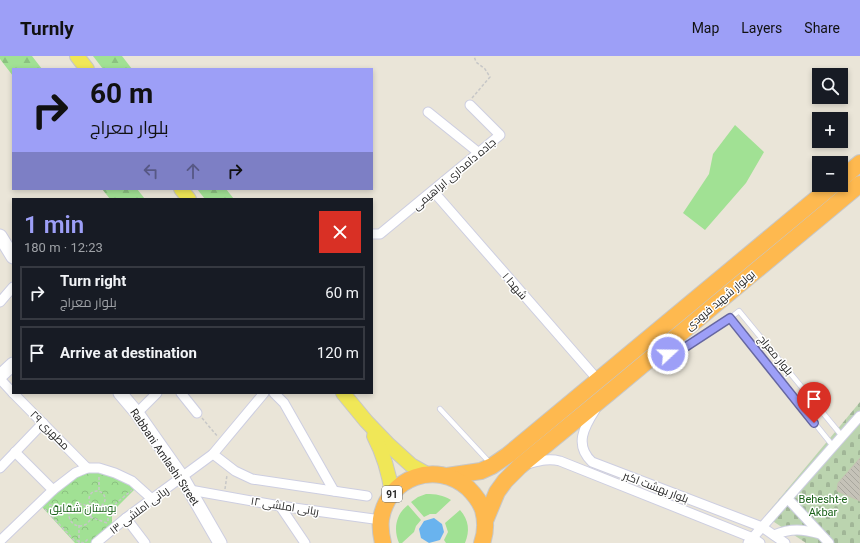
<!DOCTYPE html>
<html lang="en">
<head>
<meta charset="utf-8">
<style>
  body { margin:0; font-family:Roboto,Cairo,sans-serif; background:#20242c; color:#f1f3f6; height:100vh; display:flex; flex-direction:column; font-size:15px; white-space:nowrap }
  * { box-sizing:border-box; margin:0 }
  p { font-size:13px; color:#9ea1a6 }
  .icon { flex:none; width:22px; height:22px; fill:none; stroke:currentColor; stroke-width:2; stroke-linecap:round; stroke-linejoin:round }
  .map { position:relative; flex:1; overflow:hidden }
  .drawer { position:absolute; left:12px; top:142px; width:361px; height:196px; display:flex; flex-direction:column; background:#171b24; border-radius:0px; box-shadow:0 2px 6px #0003 }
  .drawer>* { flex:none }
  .banner { position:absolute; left:12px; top:12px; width:361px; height:122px; border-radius:0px; box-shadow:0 2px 6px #0003; background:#9d9ff7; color:#111; overflow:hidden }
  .tools { position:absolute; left:812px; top:12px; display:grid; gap:8px }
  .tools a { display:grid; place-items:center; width:36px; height:36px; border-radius:0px; background:#171b24; box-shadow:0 2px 6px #0003; font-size:20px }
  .pin { position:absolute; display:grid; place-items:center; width:34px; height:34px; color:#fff; margin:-41px -17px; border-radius:50% 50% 50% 0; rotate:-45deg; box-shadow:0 0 4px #0007 }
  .pin .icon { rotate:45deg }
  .me { position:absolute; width:44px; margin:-22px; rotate:69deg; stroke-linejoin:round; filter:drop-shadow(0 0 3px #0008) }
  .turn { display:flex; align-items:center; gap:14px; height:84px; padding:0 12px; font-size:18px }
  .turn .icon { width:52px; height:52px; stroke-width:2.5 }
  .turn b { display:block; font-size:28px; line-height:34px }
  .lanes { display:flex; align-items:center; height:38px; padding:0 12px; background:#0003; justify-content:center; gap:20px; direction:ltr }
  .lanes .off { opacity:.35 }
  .round { display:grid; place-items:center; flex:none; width:42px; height:42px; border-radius:0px; background:#20242c }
  .overview { display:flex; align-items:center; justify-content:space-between; height:68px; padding:0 12px }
  h1 { font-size:24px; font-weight:600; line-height:30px; color:#9d9ff7 }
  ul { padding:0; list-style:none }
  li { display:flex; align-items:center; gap:12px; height:54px; margin:0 8px 6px; padding:0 4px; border:2px solid #363941; border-radius:0px }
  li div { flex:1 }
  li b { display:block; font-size:15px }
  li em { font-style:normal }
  header { display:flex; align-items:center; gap:24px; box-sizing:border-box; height:56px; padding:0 20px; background:#9d9ff7; color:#111 }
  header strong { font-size:19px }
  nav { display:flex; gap:22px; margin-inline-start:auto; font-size:14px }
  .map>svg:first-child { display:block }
  .grass { fill:#a1e194 }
  .forest { fill:url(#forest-firs) }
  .cemetery { fill:url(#cemetery-stones) }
  .park { fill:url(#park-crowns) }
  .water { fill:#69b3ee }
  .building { fill:url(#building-back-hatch); stroke:#c5c2b2 }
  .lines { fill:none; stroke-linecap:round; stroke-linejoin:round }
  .lane-casing { stroke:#cdcee1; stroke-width:6 }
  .street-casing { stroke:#cdcee1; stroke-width:11 }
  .secondary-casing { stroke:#cdcee1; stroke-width:15 }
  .primary-casing { stroke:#c7c7c7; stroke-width:16 }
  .highway-casing { stroke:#c7c7c7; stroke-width:18 }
  .path { stroke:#c7c7c7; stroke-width:1.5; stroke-dasharray:3 2; stroke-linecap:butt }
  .lane { stroke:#fff; stroke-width:4.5 }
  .street { stroke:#fff; stroke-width:9 }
  .secondary { stroke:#fff; stroke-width:13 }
  .primary { stroke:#f0e757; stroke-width:14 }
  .highway { stroke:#feb94f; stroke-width:16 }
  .route-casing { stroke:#6667a1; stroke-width:10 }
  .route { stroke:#9d9ff7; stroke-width:7 }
  .labels { text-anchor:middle; stroke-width:3; stroke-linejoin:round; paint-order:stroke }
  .shield { fill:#fff; stroke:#686868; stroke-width:1 }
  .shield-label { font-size:10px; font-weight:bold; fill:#272727 }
  .street-label { font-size:11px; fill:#272727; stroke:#fff }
  .park-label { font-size:11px; fill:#1b6219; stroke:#fff }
</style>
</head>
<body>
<header>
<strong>Turnly</strong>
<nav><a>Map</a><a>Layers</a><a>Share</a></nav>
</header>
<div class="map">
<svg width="860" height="487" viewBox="0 0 860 487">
  <defs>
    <pattern id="forest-firs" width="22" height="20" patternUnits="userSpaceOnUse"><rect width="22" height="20" fill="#a1e194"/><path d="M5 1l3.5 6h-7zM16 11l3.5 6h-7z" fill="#8bc180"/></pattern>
    <pattern id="cemetery-stones" width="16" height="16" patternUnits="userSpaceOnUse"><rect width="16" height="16" fill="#bbd4af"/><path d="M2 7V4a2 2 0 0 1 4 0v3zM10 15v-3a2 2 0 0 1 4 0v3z" fill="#a1b697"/></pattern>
    <pattern id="park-crowns" width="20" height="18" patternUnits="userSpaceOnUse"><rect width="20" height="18" fill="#a1e194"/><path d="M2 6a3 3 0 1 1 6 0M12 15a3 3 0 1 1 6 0" fill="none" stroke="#8bc180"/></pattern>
    <pattern id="building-back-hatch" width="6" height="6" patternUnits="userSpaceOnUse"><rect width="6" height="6" fill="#c5c2b8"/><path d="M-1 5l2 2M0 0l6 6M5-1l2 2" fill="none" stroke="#a9a79e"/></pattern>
  </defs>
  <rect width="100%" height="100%" fill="#eae5d8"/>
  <g class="grass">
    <polygon points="735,69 764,96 746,127 705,174 683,157 709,118 713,98"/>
    <path d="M 426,438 C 436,438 443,439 451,444 L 436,458 L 430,458 L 424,461 L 411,446 L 418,441 Z"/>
    <path d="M 408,449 L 421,464 L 416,470 L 414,476 L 402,487 L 399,487 C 393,473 396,458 408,449 Z"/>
    <path d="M 460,454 C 469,464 470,475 465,487 L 446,487 L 444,484 L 448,476 L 445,467 Z"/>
  </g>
  <g class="forest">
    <polygon points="0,0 32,0 42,13 13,13 13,20 0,3"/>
    <polygon points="93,0 122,0 132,13 103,13"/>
    <polygon points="102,133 137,133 145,143 110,143"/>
    <polygon points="197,133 226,133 234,143 205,143"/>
  </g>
  <polygon class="cemetery" points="860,346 860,487 806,487 765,460"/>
  <polygon class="park" points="88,416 98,416 122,423 135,433 112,456 112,469 91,487 75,487 42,451 78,418"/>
  <polygon class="water" points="434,462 442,468 444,476 440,484 429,487 421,482 419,473 424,465"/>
  <polygon class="building" points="860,402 860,445 837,435 838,427"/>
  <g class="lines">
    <defs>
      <g id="lane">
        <polyline points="730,262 833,390"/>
        <polyline points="664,297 675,297 681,294 730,262 739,255 842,380"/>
        <polyline points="440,353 491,408"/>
      </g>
      <g id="street">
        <polyline points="428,56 479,97"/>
        <polyline points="433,135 598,324"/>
        <polyline points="372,178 380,178 500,79 470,49"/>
        <polyline points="0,246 13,231"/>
        <polyline points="0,323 13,337"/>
        <polyline points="13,337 87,412"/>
        <polyline points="181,337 197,357"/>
        <polyline points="274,337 284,347 334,435"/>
        <path d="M 595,354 C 584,371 574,389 592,406 L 762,471 L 785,487"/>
        <polyline points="137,357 157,337"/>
        <polyline points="15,396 53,434"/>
        <polyline points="213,398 235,415 252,423 367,440"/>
        <path d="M 527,408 C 539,405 548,402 560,405 L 753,482 L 760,487"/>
        <polyline points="0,412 43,367"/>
        <polyline points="190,434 280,450 381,464"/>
        <polyline points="788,443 829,487"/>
        <polyline points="280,450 305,487"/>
        <polyline points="126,462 145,487"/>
        <path d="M 774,479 C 791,472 803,473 820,478"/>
        <polyline points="0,485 53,434 75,417 87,412 99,412 115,417 132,425 152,443"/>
        <polyline points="96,487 126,462 213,398 264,337"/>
        <polyline points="748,487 860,360"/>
      </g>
      <g id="secondary">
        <polyline points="0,180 13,201"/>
        <polyline points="0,320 13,308"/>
        <polyline points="120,337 137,357 182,421 220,487"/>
      </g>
      <g id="primary">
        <polyline points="77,0 87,13"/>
        <polyline points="181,133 189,143"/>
        <polyline points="343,337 366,365 389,389 411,409 427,418"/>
        <path d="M 374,380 C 384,399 389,416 392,438"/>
      </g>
      <g id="highway">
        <polyline points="841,123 860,107"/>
        <polyline points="447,420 481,415 492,410 508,399 833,129"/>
        <polyline points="485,465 497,436 505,425 520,410 610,336 860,128"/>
        <path d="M 383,487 C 381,479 380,471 381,463 C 388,421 436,404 468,432 C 474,438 480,445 483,454 C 486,465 486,476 482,487"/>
      </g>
    </defs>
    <use href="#lane" class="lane-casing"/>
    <use href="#street" class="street-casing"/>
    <use href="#secondary" class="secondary-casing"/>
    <use href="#primary" class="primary-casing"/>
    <use href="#highway" class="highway-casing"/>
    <g class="path">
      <polyline points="472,42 490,21 485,13 476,6 474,0"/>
      <polyline points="202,362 218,381"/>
      <polyline points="99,421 99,436"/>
      <polyline points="225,433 227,419"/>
      <circle cx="97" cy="443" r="8"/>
      <circle cx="80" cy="459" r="11"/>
      <path d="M 49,449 C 58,450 63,452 69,458"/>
      <polyline points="45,453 74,484 84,487 88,483"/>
      <polyline points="90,461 107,467"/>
      <polyline points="108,465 108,454 132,434"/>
      <polyline points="79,487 79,469"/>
    </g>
    <use href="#lane" class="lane"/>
    <use href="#street" class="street"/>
    <use href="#secondary" class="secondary"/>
    <use href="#primary" class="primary"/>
    <use href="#highway" class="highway"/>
  </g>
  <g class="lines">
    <defs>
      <polyline id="route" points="668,298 675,297 681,294 730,262 814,367"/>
    </defs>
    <use href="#route" class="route-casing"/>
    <use href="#route" class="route"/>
  </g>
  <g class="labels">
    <rect class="shield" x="382" y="430" width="20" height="16" rx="3"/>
    <g class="shield-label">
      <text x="392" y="442">91</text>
    </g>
    <g class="street-label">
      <text transform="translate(454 118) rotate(-40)" y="4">جاده دامداری ابراهیمی</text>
      <text transform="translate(515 230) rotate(49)" y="4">شهدا ۱</text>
      <text transform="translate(720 244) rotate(-40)" y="4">بولوار شهید فرودی</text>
      <text transform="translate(776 299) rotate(51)" y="4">بلوار معراج</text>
      <text transform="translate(50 374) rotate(45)" y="4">مطهری ۲۹</text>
      <text transform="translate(165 401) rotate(56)" y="4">Rabbani Amlashi Street</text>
      <text transform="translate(656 431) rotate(21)" y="4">بلوار بهشت اکبر</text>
      <text transform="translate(285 450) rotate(9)" y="4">ربانی املشی ۱۲</text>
      <text transform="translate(139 454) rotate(-37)" y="4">ربانی املشی ۱۳</text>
    </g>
    <g class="park-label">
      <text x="823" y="447">Behesht-e<tspan x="823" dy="13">Akbar</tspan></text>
      <text x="83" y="456">بوستان شقایق</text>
    </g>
  </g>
</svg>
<div class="tools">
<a><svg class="icon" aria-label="search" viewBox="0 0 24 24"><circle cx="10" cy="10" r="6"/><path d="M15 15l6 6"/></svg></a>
<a>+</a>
<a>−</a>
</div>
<div class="pin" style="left:814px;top:367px;background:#d93025"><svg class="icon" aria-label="arrive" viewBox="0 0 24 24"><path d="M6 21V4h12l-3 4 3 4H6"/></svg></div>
<svg class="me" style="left:668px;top:298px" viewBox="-20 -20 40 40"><circle r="17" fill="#9d9ff7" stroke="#fff" stroke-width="3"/><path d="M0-11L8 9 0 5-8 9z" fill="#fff"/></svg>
<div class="banner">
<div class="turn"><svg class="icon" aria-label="right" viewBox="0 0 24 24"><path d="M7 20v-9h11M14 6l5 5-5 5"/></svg><div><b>60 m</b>بلوار معراج</div></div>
<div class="lanes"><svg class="icon off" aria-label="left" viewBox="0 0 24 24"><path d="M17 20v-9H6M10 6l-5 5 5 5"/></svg><svg class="icon off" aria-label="ahead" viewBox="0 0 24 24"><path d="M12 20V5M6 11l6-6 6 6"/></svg><svg class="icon" aria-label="right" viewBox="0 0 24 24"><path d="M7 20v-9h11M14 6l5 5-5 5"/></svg></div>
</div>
<section class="drawer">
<div class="overview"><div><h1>1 min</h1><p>180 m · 12:23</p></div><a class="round" style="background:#d93025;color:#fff"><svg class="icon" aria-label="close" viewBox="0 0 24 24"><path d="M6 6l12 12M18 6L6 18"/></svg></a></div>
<ul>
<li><svg class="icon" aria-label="right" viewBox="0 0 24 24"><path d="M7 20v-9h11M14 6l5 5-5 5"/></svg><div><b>Turn right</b><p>بلوار معراج</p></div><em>60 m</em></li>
<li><svg class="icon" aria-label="arrive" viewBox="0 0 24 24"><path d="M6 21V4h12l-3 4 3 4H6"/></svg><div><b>Arrive at destination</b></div><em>120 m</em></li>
</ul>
</section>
</div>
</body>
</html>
